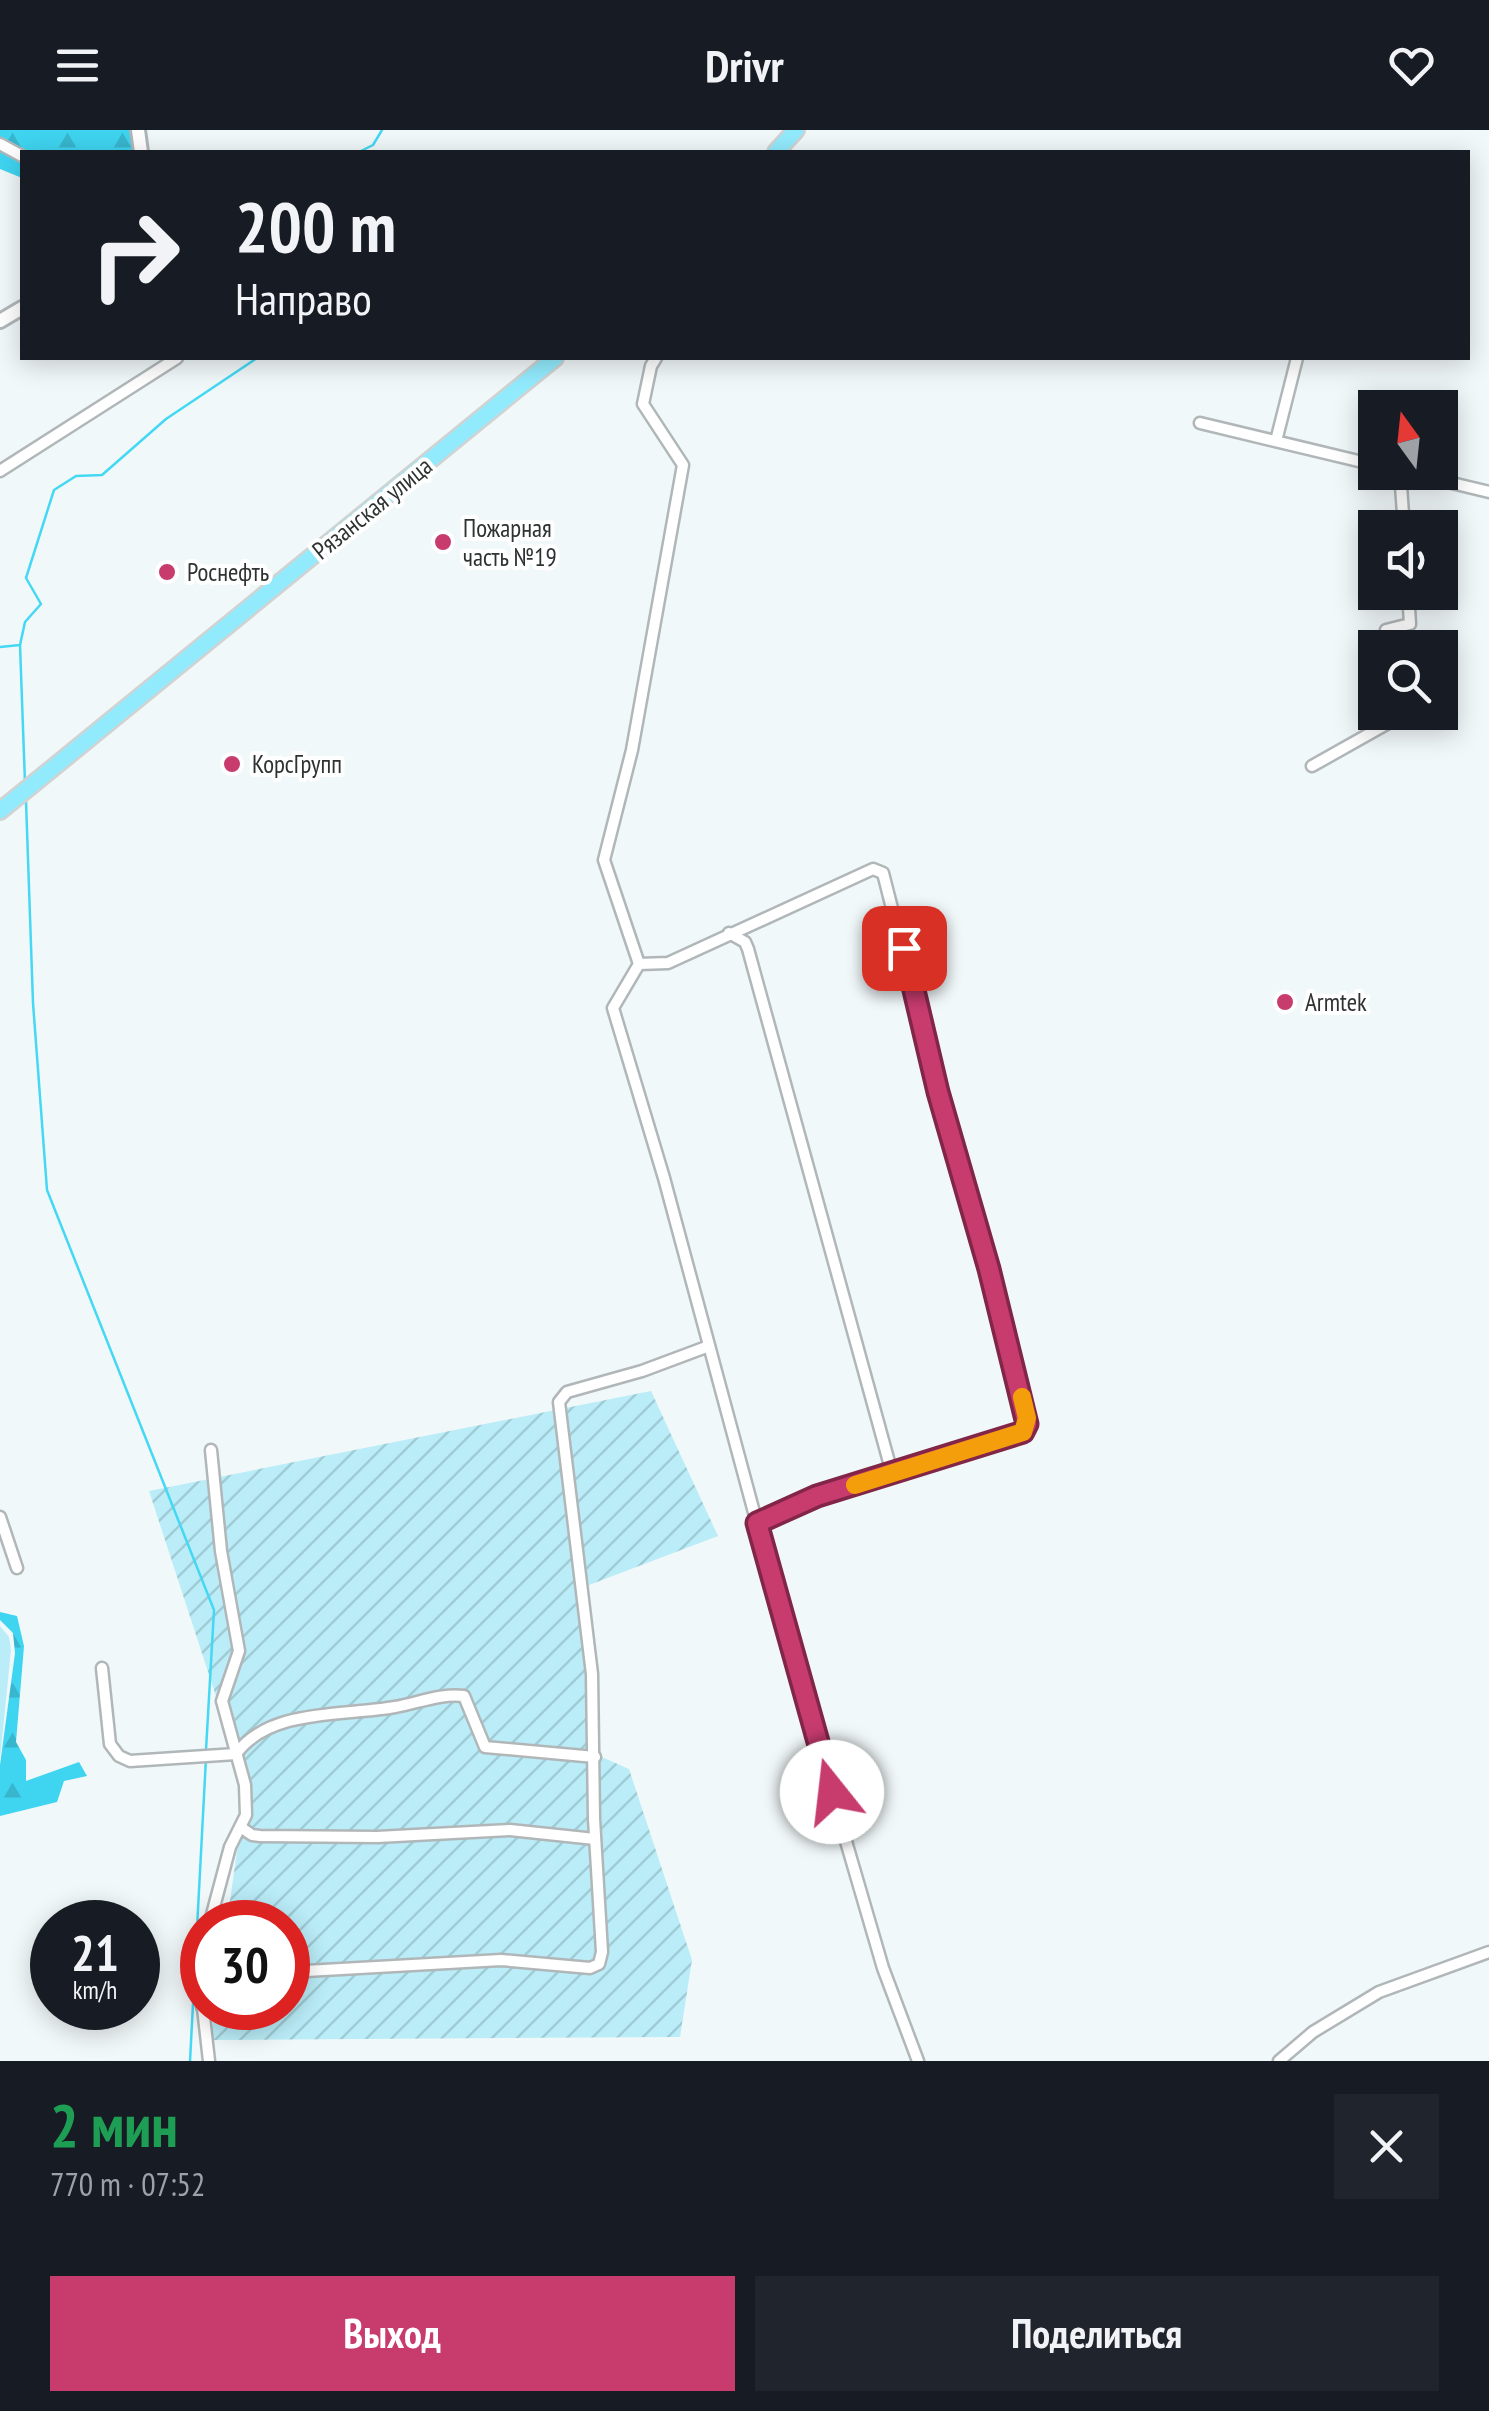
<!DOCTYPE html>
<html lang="ru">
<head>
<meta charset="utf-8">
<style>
  body { margin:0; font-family:"PT Sans Narrow",sans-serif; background:#20242c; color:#f1f3f6; height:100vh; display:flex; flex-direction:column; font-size:38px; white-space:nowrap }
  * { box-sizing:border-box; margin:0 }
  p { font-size:32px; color:#9ea1a6 }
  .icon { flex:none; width:55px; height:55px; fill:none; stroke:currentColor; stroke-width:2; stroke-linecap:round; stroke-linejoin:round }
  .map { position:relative; height:1931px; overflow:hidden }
  .drawer { display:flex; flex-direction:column; background:#171b24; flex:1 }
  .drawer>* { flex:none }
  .banner { position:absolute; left:20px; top:20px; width:1450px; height:210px; border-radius:0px; box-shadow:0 5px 25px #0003; background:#171b24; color:#f1f3f6; overflow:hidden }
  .needle { width:65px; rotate:345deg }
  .tools { position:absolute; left:1358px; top:260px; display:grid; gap:20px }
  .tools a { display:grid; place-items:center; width:100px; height:100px; border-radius:0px; background:#171b24; box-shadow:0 5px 25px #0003; font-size:50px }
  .speed { position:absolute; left:30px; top:1770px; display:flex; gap:20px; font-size:50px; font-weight:700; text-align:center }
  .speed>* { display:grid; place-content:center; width:130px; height:130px; border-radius:50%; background:#171b24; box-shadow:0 5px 25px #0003; line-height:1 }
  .speed small { font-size:25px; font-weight:400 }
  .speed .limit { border:15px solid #d22; background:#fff; color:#111 }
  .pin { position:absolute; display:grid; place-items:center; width:85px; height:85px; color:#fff; margin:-42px; border-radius:20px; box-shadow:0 5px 15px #0006 }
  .me { position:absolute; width:110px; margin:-55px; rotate:344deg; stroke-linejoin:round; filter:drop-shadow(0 0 8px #0008) }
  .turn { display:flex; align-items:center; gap:35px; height:210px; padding:0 50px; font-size:45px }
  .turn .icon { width:130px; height:130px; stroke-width:2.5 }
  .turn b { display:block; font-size:70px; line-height:85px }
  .round { display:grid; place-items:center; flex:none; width:105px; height:105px; border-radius:0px; background:#20242c }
  .head { display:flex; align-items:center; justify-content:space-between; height:170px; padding:0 50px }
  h1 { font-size:60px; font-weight:600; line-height:75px; color:#1e9e55 }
  .action { display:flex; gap:20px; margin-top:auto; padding:20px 50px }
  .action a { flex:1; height:115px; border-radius:0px; background:#c73b6d; color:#fff; font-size:40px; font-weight:600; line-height:115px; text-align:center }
  .action a+a { background:#20242c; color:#f1f3f6 }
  header { display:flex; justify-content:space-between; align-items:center; height:130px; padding:0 50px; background:#171b24; font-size:45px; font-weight:600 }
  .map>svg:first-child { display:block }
  .forest { fill:url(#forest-firs) }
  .garden { fill:url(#garden-furrows) }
  .pitch { fill:#baedf8 }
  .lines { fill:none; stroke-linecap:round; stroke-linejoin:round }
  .stream { stroke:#44d8f4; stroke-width:2.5 }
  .minor-casing { stroke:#b1b7b9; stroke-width:15 }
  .tertiary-casing { stroke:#b1b7b9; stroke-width:18 }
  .primary-casing { stroke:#d1d2d2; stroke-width:20 }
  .minor { stroke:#fff; stroke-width:10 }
  .tertiary { stroke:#fff; stroke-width:12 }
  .primary { stroke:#92ebfd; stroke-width:15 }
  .route-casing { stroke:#812647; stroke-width:25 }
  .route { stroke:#c73b6d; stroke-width:18 }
  .slow { stroke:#f59e0b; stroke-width:18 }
  .poi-dot { fill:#c73b6d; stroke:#fff; stroke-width:4 }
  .labels { text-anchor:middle; stroke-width:8; stroke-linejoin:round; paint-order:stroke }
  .street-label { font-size:25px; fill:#2f3232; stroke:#fff }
  .poi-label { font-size:25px; fill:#2f3232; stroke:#fff; text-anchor:start }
</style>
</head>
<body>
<header><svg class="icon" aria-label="menu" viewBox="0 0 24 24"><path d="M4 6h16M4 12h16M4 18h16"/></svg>Drivr<svg class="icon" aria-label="heart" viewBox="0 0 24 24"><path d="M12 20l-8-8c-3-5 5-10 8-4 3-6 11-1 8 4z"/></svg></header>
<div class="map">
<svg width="1489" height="1931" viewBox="0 0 1489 1931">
  <defs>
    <pattern id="forest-firs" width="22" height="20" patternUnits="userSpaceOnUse" patternTransform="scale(2.5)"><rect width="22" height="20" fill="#3fd4f0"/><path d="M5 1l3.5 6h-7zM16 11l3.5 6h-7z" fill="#38b6ce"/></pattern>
    <pattern id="garden-furrows" width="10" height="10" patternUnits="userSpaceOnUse" patternTransform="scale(2.5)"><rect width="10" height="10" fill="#baedf8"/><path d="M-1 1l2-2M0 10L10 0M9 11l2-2" fill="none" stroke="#a0ccd5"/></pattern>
  </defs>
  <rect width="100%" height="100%" fill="#f1f8f9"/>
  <g class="forest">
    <polygon points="0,0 131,0 134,22 22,22 22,48 0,39"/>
    <polygon points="0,1482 17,1486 24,1516 16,1612 26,1630 26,1651 79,1632 87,1646 64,1651 57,1672 0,1686 0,1635 15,1523 13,1503 0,1490"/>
  </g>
  <polygon class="garden" points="651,1261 718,1406 589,1455 590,1622 629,1639 692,1830 680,1907 210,1910 215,1878 288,1878 288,1792 227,1792 246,1658 149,1361"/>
  <polygon class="pitch" points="0,1496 9,1507 11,1520 0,1629"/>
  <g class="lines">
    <g class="stream">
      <polyline points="359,22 373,15 382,0"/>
      <polyline points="20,515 25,653"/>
      <polyline points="0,517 20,515 25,492 41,474 26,448 54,360 76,346 102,345 166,289 257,228"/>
      <polyline points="26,671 33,873 47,1060 214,1480 206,1620"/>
      <polyline points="190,1931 206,1628"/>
    </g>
    <defs>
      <g id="minor">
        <polyline points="0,14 22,26"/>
        <polyline points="656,228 651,236 643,274 683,335 632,620 604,730 639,834 613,878 664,1048 801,1557 883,1838 918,1931"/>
        <polyline points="1200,293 1375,335"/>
        <polyline points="1276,311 1297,228"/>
        <polyline points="0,341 177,228"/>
        <polyline points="1400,342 1404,398"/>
        <polyline points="1406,342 1489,362"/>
        <polyline points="1390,518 1386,500 1410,494 1408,462"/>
        <polyline points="1312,636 1408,582"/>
        <polyline points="729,803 745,812 748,819 892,1343"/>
        <polyline points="639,834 668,833 873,739 883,743 949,1002 1023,1271 1027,1294 1023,1302 817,1367 757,1393"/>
        <polyline points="0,1387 17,1438"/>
        <path d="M 102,1538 L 110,1614 L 119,1626 L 130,1631 L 236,1624 C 269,1578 345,1586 395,1577 C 418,1573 441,1563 464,1566 L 485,1617 L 595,1627"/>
        <polyline points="242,1698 252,1705 260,1706 377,1707 510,1700 595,1709"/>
        <polyline points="210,1792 230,1717 246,1685 245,1655 222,1571 239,1521 221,1421 211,1320"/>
        <polyline points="202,1821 202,1877"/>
        <polyline points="288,1842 501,1830 590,1838 599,1834 602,1822 594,1689 592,1544 559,1272 567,1262 642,1241 709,1216"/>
        <polyline points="203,1878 209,1931"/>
        <polyline points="1279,1931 1313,1902 1379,1862 1489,1822"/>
      </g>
      <g id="tertiary">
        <polyline points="138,0 141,22"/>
        <polyline points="0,191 22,178"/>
      </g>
      <g id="primary">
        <polyline points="776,22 796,0"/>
        <polyline points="0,681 555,228"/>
      </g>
    </defs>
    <use href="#minor" class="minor-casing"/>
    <use href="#tertiary" class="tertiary-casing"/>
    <use href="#primary" class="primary-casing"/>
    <use href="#minor" class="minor"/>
    <use href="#tertiary" class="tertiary"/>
    <use href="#primary" class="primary"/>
  </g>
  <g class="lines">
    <defs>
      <polyline id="route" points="832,1662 757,1393 817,1366 1023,1302 1027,1294 989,1139 938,962 904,818"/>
    </defs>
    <use href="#route" class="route-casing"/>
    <use href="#route" class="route"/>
    <polyline class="slow" points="855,1355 1023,1302 1027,1288 1022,1267"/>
  </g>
  <g class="poi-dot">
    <circle cx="443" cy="412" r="10"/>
    <circle cx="167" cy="442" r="10"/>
    <circle cx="232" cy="634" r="10"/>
    <circle cx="1285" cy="872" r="10"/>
  </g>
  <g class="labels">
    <g class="street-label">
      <text transform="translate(372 378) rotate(-39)" y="9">Рязанская улица</text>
    </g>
    <g class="poi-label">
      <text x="463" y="407">Пожарная<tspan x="463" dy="29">часть №19</tspan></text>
      <text x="187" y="451">Роснефть</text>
      <text x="252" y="643">КорсГрупп</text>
      <text x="1305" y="881">Armtek</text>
    </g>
  </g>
</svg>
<div class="tools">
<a><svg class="needle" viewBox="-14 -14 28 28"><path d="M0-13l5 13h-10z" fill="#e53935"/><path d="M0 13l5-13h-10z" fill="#9ea1a6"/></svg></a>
<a><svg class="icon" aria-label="sound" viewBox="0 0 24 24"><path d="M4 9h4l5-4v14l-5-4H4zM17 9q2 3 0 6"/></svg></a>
<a><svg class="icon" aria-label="search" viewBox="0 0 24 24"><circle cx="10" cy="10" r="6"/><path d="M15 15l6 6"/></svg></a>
</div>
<div class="speed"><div>21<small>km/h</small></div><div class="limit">30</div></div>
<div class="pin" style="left:904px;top:818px;background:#d93025"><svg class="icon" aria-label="arrive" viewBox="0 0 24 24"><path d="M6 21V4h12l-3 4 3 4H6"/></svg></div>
<svg class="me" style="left:832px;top:1662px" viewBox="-20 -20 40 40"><circle r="19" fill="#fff"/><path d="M0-13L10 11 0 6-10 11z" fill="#c73b6d"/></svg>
<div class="banner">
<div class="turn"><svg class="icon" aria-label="right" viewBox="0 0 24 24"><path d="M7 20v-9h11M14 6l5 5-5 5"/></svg><div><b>200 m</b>Направо</div></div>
</div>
</div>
<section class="drawer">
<div class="head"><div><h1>2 мин</h1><p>770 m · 07:52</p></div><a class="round"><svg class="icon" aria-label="close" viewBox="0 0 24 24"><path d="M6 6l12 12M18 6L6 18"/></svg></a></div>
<div class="action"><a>Выход</a><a>Поделиться</a></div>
</section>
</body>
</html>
